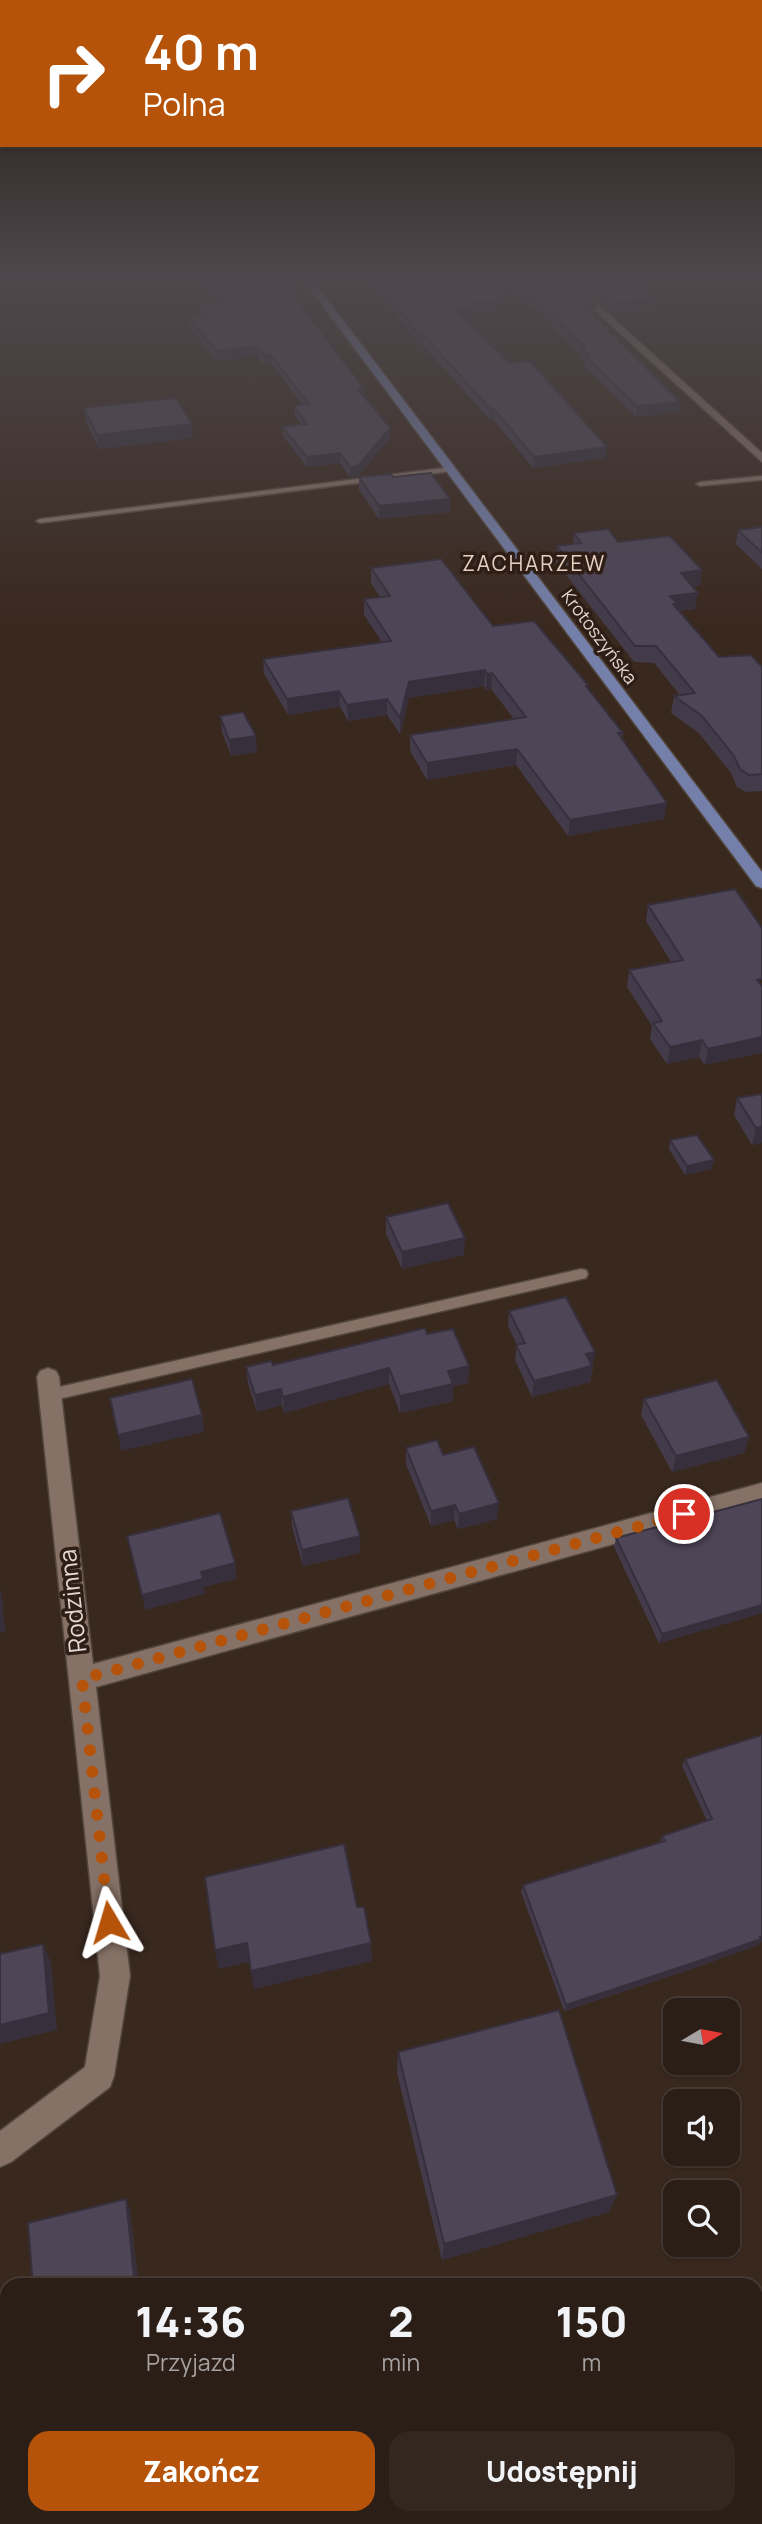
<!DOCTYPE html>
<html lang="pl">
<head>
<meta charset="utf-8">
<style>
  body { margin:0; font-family:Manrope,sans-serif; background:#33271f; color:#f1f3f6; height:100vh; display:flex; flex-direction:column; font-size:26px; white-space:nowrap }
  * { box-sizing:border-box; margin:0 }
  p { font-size:23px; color:#a6a2a1 }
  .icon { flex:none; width:38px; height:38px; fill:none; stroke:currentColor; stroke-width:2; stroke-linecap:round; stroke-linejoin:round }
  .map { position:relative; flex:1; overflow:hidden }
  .side { position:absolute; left:0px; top:2278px; width:763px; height:247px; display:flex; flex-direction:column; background:#2b1e16; border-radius:21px 21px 0 0; box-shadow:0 2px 5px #0004,0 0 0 2px #473c35 }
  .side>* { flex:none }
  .banner { position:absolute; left:0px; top:0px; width:763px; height:147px; box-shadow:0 2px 5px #0004,0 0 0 2px #473c35; background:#b45309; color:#fff; overflow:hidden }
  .needle { width:46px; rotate:80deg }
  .controls { position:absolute; left:663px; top:1998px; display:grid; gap:14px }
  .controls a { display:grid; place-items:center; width:77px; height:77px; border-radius:14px; background:#2b1e16; box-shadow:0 2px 5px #0004,0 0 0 2px #473c35; font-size:35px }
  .pin { position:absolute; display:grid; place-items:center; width:60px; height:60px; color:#fff; margin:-30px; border:4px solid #fff; border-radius:50%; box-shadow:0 2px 7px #0007 }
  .me { position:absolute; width:77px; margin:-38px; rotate:353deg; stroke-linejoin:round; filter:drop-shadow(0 0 5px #0008) }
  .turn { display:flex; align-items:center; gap:24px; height:147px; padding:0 28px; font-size:32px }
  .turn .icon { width:91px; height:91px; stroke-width:2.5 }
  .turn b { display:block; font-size:49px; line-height:60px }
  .eta { display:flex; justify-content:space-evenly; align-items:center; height:119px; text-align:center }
  .eta b { font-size:42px; font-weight:800; line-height:49px }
  .cta { display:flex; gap:14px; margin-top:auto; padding:14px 28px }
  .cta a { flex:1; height:80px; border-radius:21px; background:#b45309; color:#fff; font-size:28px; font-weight:800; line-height:80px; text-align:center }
  .cta a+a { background:#33271f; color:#f1f3f6 }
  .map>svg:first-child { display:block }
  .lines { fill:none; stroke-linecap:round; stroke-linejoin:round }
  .service-casing { stroke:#52453c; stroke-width:3 }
  .minor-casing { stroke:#52453c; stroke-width:3 }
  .primary-casing { stroke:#52453c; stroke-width:3 }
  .service { fill:#857166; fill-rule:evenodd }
  .minor { fill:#857166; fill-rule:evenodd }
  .primary { fill:#7580aa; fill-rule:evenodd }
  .wall { fill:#433b4a }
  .shaded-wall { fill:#37303c }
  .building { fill:#4e4556; stroke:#37303c; stroke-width:2 }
  .route { stroke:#b45309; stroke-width:12; stroke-dasharray:0 21.6 }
  .labels { text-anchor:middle; stroke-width:7; stroke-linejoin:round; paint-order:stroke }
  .far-street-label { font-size:18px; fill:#e4d9d3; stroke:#2e1e15 }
  .far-quarter-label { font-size:21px; letter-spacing:2px; fill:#e6d0c3; stroke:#2e1e15 }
  .near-street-label { font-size:24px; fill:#e4d9d3; stroke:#2e1e15 }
</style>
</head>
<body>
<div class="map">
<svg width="762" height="2524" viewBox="0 0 762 2524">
  <rect width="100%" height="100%" fill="#39281e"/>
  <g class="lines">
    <defs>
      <g id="service">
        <polygon points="451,467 455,469 454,471 40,523 36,521 40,519"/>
        <polygon points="762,476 762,480 700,486 696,484 700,482"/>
        <polygon points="581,1269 586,1270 588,1274 586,1278 50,1401 45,1399 42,1395 45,1391 50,1389"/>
      </g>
      <g id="minor">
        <polygon points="559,278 569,278 762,453 762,462"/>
        <polygon points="48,1368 56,1371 59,1377 93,1664 762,1483 762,1503 96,1687 130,1976 114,2076 110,2087 11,2162 0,2167 0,2131 85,2067 100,1976 37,1377 40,1371"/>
      </g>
      <polygon id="primary" points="302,278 311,278 762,872 762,888 756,886"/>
    </defs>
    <use href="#service" class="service-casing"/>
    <use href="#minor" class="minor-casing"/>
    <use href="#primary" class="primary-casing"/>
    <use href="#service" class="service"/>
    <use href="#minor" class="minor"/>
    <use href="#primary" class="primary"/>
  </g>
  <g class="wall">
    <polygon points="201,278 288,278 299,293 299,302 364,396 390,428 390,438 358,476 350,477 340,463 307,467 283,436 282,427 301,424 295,416 294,406 303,405 271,363 264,364 258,356 216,360 190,327 189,318 200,316 198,306 218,304"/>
    <polygon points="366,278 566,278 595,314 593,314 679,412 636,417 584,366 585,362 580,358 580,354 535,307 526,308 512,294 495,310 475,312 474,318 464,319 509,363 607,447 606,458 533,468 493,419 490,420 422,344 419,344"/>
    <polygon points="572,278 631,278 657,299 655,309 611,313"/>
    <polygon points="84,408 192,424 193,438 99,449 86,422"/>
    <polygon points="359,477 393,477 450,499 450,512 379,519 359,490"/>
    <polygon points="762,527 762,569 736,544 738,530"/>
    <polygon points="574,533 618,542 700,586 693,587 695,609 678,611 719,657 762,667 762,791 746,792 737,787 731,773 699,733 671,713 674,696 680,695 654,663 634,662 556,562 557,546 573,544"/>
    <polygon points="371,568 493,626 588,685 588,688 623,733 622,739 664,819 568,836 516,765 427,780 410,751 410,735 514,719 491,689 486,690 484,686 409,698 400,734 387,715 348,721 340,707 288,715 264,674 263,659 382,642 364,615 364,599 380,597 371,583"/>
    <polygon points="220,716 257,752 231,756 222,732"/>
    <polygon points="648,905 762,928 705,1065 699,1057 667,1064 650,1039 652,1026 627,987 629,970 671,962 646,921"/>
    <polygon points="762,1094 762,1143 752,1145 734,1115 737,1098"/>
    <polygon points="670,1140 712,1169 685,1175 669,1149"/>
    <polygon points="386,1217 464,1255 402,1269 386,1234"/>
    <polygon points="509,1311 593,1367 590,1382 532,1397 515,1360 517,1345 508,1326"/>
    <polygon points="427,1334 469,1366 468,1383 453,1386 453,1401 400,1413 389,1384 284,1413 282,1405 257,1412 248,1384 246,1367 273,1365"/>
    <polygon points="644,1399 749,1437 744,1453 672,1472 641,1415"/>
    <polygon points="406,1448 443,1455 497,1519 458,1529 454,1520 431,1526 406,1464"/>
    <polygon points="762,1499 762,1613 659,1643 614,1547 616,1538"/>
    <polygon points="291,1511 360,1553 303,1566 292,1527"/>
    <polygon points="762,1735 762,1942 759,1943 758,1945 697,1967 564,2011 521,1892 523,1885 660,1843 662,1836 707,1821 682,1766 685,1759"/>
    <polygon points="398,2052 609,2212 442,2260 397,2073"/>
  </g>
  <g class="shaded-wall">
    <polygon points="512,285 512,294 495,310 475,312 474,318 455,320 455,310 469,303"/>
    <polygon points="299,293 299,302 292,294"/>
    <polygon points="526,298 535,298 535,307 526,308"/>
    <polygon points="657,299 655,309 611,313 612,303"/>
    <polygon points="596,304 595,314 583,315 584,305"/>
    <polygon points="419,334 423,334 422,344 419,344"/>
    <polygon points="258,346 258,356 216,360 216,351"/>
    <polygon points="270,354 271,363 264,364 264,355"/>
    <polygon points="364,388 364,397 358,389"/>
    <polygon points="680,402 679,412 636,417 637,406"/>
    <polygon points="490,409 494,409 493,419 490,420"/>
    <polygon points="192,424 193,438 99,449 97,435"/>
    <polygon points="390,428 390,438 358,476 350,477 350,467"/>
    <polygon points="607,447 606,458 533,468 534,457"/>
    <polygon points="340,453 340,463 307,467 307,457"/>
    <polygon points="450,499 450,512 379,519 379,506"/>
    <polygon points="702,570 700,586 678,589 681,573"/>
    <polygon points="698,593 695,609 676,611 670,596"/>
    <polygon points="485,670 484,686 409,698 400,734 400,718 409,682"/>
    <polygon points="492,673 491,689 486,690 487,674"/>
    <polygon points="339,691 340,707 288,715 287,699"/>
    <polygon points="387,699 387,715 348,721 347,705"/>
    <polygon points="256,736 257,752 231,756 229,740"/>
    <polygon points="517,749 516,765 427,780 427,763"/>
    <polygon points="667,803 664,819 568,836 570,820"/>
    <polygon points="762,1037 762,1053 705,1065 708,1049"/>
    <polygon points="702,1040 699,1057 667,1064 670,1047"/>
    <polygon points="762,1127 762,1143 752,1145 756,1128"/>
    <polygon points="714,1160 712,1169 685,1175 687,1166"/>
    <polygon points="465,1238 464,1255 402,1269 402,1252"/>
    <polygon points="595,1352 590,1382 532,1397 534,1381 586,1354"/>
    <polygon points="469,1366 468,1383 453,1386 453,1401 400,1413 400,1396 448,1371"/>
    <polygon points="389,1368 389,1384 284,1413 283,1397"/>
    <polygon points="281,1389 282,1405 257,1412 255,1395"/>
    <polygon points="202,1415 204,1432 121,1451 118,1435"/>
    <polygon points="749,1437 744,1453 672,1472 676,1456"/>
    <polygon points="499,1503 497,1519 458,1529 459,1514"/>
    <polygon points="455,1505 454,1520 431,1526 431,1511"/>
    <polygon points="360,1536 360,1553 303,1566 302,1550"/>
    <polygon points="235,1563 237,1579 204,1587 205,1594 145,1610 142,1595 201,1572"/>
    <polygon points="0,1589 2,1596 5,1631 0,1633"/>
    <polygon points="762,1605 762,1613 659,1643 662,1634"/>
    <polygon points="762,1936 762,1942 759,1943 758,1945 697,1967 564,2011 566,2005"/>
    <polygon points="247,1943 250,1962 219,1969 215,1950"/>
    <polygon points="371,1943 372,1961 254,1989 251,1971"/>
    <polygon points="43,1944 51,1963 57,2030 0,2044 0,2025"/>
    <polygon points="617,2195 609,2212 442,2260 444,2244"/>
    <polygon points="126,2199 130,2209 139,2286 135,2286"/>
  </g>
  <g class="building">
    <polygon points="206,278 288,278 299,293 292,294 364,388 358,389 390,428 358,466 350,467 340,453 307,457 282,427 307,424 294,406 309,404 270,354 264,355 258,346 216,351 189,318 205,316 198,306 223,303"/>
    <polygon points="373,278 566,278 596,304 584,305 680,402 637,406 585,356 589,356 581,348 585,347 535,298 526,298 512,285 496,301 469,303 475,308 455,310 509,363 530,361 607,447 534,457 494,409 490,409 423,334 419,334"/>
    <polygon points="584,278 631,278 657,299 612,303"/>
    <polygon points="176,398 192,424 97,435 84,408"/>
    <polygon points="431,473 450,499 379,506 359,477 391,474 393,477"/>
    <polygon points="762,527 762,553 738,530"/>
    <polygon points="608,529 618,542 670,536 702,570 681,573 698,593 670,596 677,603 673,604 719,657 751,655 762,667 762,774 749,775 740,769 734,756 702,716 674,696 695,693 656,646 635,646 557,546 581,543 574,533"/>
    <polygon points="441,559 493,626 534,621 588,685 586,686 623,733 618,733 667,803 570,820 517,749 427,763 410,735 526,717 492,673 487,674 485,670 409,682 400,718 387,699 347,705 339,691 287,699 263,659 391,641 364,599 390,596 371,568"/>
    <polygon points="243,712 256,736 229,740 220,716"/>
    <polygon points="735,889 762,928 762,979 757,980 762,986 762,1037 708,1049 702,1040 670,1047 653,1023 662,1021 629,970 683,960 648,905"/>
    <polygon points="762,1094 762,1127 756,1128 737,1098"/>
    <polygon points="697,1135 714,1160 687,1166 670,1140"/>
    <polygon points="448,1203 465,1238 402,1252 386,1217"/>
    <polygon points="566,1297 595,1352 586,1354 592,1366 534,1381 516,1345 525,1343 509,1311"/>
    <polygon points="425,1328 427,1334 453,1329 469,1366 448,1371 453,1384 400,1396 389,1368 283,1397 281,1389 255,1395 246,1367 271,1361 273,1365"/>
    <polygon points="192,1379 202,1415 118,1435 110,1398"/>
    <polygon points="717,1380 749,1437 676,1456 644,1399"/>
    <polygon points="437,1440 443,1455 474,1447 499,1503 459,1514 455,1505 431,1511 406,1448"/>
    <polygon points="348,1498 360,1536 302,1550 291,1511"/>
    <polygon points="762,1499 762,1605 662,1634 616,1538"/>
    <polygon points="220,1513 235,1563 201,1572 203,1579 142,1595 127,1536"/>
    <polygon points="762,1735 762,1936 760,1937 761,1939 699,1961 566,2005 523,1885 665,1841 662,1836 712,1819 685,1759"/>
    <polygon points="344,1844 357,1907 364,1907 371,1943 251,1971 247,1943 215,1950 205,1877"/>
    <polygon points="43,1944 49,2013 0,2025 0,1954"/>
    <polygon points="559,2010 617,2195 444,2244 398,2052"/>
    <polygon points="126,2199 135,2286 33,2286 28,2223"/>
    <polygon points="373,2518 455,2518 456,2524 374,2524"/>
  </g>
  <linearGradient id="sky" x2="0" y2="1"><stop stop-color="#1f1610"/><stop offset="0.44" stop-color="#4e484c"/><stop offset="1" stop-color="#4e484c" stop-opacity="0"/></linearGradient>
  <rect width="762" height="631" fill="url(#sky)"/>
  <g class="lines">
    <polyline class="route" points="109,1922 82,1679 684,1514"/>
  </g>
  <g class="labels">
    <g class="far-street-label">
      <text transform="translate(599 637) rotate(53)" y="6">Krotoszyńska</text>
    </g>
    <g class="far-quarter-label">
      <text x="534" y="571">ZACHARZEW</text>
    </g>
    <g class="near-street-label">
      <text transform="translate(73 1601) rotate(-96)" y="8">Rodzinna</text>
    </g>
  </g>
</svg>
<div class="controls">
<a><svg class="needle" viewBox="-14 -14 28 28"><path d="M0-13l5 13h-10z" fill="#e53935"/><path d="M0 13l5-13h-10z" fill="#a6a2a1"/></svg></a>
<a><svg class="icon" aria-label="sound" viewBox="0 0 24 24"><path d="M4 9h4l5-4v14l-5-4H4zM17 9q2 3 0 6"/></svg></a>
<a><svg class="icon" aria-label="search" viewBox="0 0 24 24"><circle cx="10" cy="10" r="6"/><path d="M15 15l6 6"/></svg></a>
</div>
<div class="pin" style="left:684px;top:1514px;background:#d93025"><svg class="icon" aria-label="arrive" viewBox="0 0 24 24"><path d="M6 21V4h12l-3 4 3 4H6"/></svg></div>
<svg class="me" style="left:109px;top:1922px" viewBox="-20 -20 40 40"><path d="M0-17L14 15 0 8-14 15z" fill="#b45309" stroke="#fff" stroke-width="4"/></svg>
<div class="banner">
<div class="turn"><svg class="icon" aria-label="right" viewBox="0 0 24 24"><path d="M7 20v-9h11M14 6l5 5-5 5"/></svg><div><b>40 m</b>Polna</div></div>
</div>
<section class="side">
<div class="eta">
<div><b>14:36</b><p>Przyjazd</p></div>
<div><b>2</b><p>min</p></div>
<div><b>150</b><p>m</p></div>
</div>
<div class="cta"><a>Zakończ</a><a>Udostępnij</a></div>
</section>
</div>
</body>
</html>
